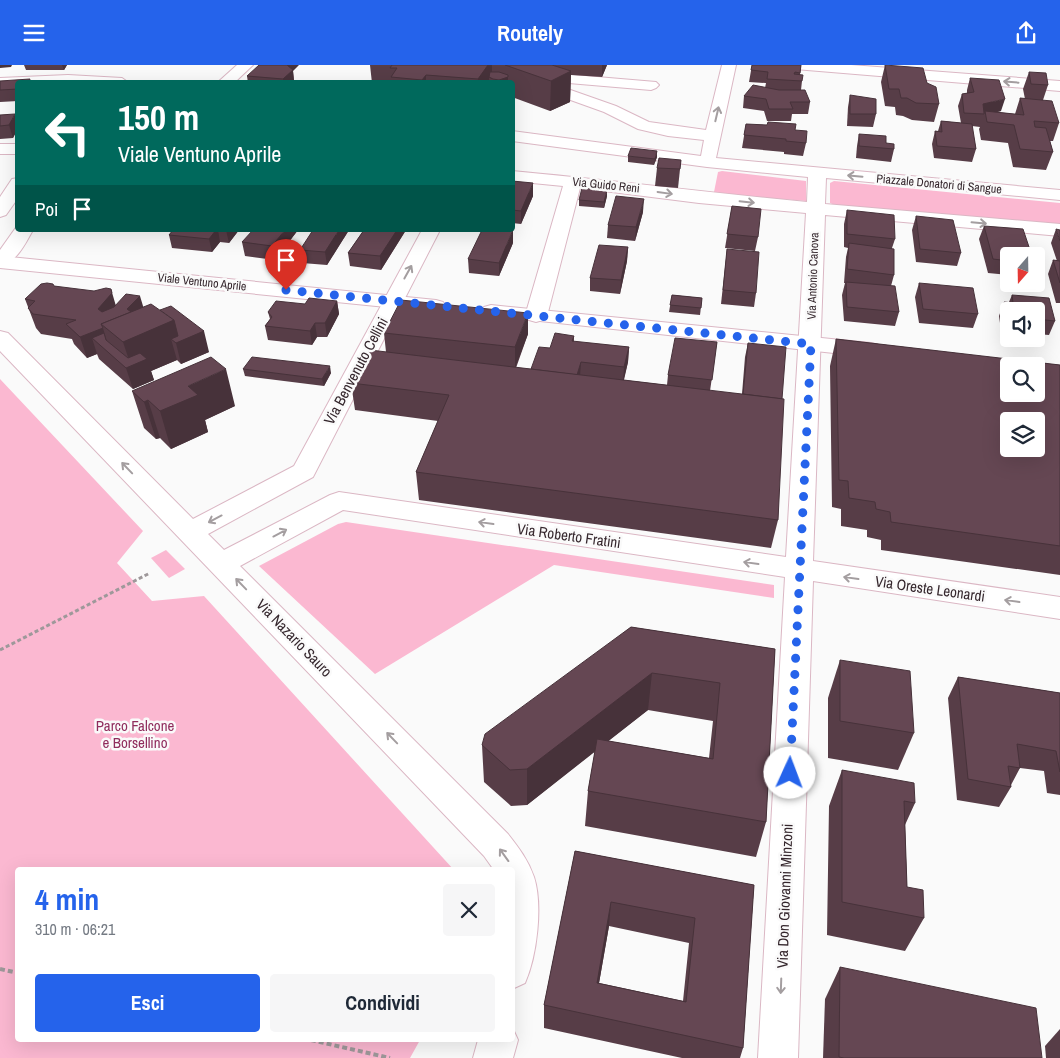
<!DOCTYPE html>
<html lang="it">
<head>
<meta charset="utf-8">
<style>
  body { margin:0; font-family:"Archivo Narrow",sans-serif; background:#f6f6f7; color:#1f2937; height:100vh; display:flex; flex-direction:column; font-size:19px; white-space:nowrap }
  * { box-sizing:border-box; margin:0 }
  p { font-size:16px; color:#747a83 }
  .icon { flex:none; width:28px; height:28px; fill:none; stroke:currentColor; stroke-width:2; stroke-linecap:round; stroke-linejoin:round }
  .map { position:relative; flex:1; overflow:hidden }
  .sheet { position:absolute; left:15px; top:802px; width:500px; height:175px; display:flex; flex-direction:column; background:#fff; border-radius:5px; box-shadow:0 5px 20px #0002 }
  .sheet>* { flex:none }
  .banner { position:absolute; left:15px; top:15px; width:500px; height:152px; border-radius:5px; box-shadow:0 5px 20px #0002; background:#00695c; color:#fff; overflow:hidden }
  .needle { width:32px; rotate:200deg }
  .buttons { position:absolute; left:1000px; top:182px; display:grid; gap:10px }
  .buttons a { display:grid; place-items:center; width:45px; height:45px; border-radius:5px; background:#fff; box-shadow:0 5px 20px #0002; font-size:25px }
  .pin { position:absolute; display:grid; place-items:center; width:42px; height:42px; color:#fff; margin:-51px -21px; border-radius:50% 50% 50% 0; rotate:-45deg; box-shadow:0 0 5px #0007 }
  .pin .icon { rotate:45deg }
  .me { position:absolute; width:55px; margin:-28px; rotate:2deg; stroke-linejoin:round; filter:drop-shadow(0 0 4px #0008) }
  .turn { display:flex; align-items:center; gap:18px; height:105px; padding:0 20px; font-size:22px }
  .turn .icon { width:65px; height:65px; stroke-width:2.5 }
  .turn b { display:block; font-size:35px; line-height:42px }
  .then { display:flex; align-items:center; height:48px; padding:0 20px; background:#0003; gap:10px; font-size:19px }
  .round { display:grid; place-items:center; flex:none; width:52px; height:52px; border-radius:5px; background:#f6f6f7 }
  .head { display:flex; align-items:center; justify-content:space-between; height:85px; padding:0 20px }
  h1 { font-size:30px; font-weight:700; line-height:38px; color:#2563eb }
  .action { display:flex; gap:10px; margin-top:auto; padding:10px 20px }
  .action a { flex:1; height:58px; border-radius:5px; background:#2563eb; color:#fff; font-size:20px; font-weight:700; line-height:58px; text-align:center }
  .action a+a { background:#f6f6f7; color:#1f2937 }
  header { display:flex; justify-content:space-between; align-items:center; height:65px; padding:0 20px; background:#2563eb; color:#fff; font-size:22px; font-weight:700 }
  .map>svg:first-child { display:block }
  .green { fill:#fbb8d1 }
  .lines { fill:none; stroke-linecap:round; stroke-linejoin:round }
  .minor-casing { stroke:#dbb7c4; stroke-width:2 }
  .major-casing { stroke:#dbb7c4; stroke-width:2 }
  .path-far1 { stroke:#9e989a; stroke-width:3; stroke-dasharray:4 2.5; stroke-linecap:butt }
  .path { stroke:#9e989a; stroke-width:4; stroke-dasharray:5 3; stroke-linecap:butt }
  .minor { fill:#fff; fill-rule:evenodd }
  .major { fill:#fff; fill-rule:evenodd }
  .wall { fill:#573d47; fill-rule:evenodd }
  .shaded-wall { fill:#47323a }
  .building { fill:#654753; stroke:#47323a; fill-rule:evenodd }
  .oneway { stroke:#a49ea0 }
  .route { stroke:#2563eb; stroke-width:9; stroke-dasharray:0 16.2 }
  .labels { text-anchor:middle; stroke-width:5; stroke-linejoin:round; paint-order:stroke }
  .far-street-label { font-size:12px; fill:#35272d; stroke:#fafafa }
  .street-label { font-size:15px; fill:#35272d; stroke:#fafafa }
  .park-label { font-size:15px; fill:#902c5d; stroke:#fafafa }
</style>
</head>
<body>
<header><svg class="icon" aria-label="menu" viewBox="0 0 24 24"><path d="M4 6h16M4 12h16M4 18h16"/></svg>Routely<svg class="icon" aria-label="share" viewBox="0 0 24 24"><path d="M12 15V3M7 8l5-5 5 5M5 13v7h14v-7"/></svg></header>
<div class="map">
<svg width="1060" height="993" viewBox="0 0 1060 993">
  <rect width="100%" height="100%" fill="#fafafa"/>
  <g class="green">
    <polygon points="722,106 806,116 806,136 719,129 714,127 718,107"/>
    <polygon points="834,116 1060,138 1060,159 835,140 830,138 830,118"/>
    <polygon points="0,314 143,466 117,498 152,536 204,531 454,805 18,805 18,975 420,975 410,993 0,993"/>
    <polygon points="346,457 774,520 774,533 554,500 375,609 259,501 338,459"/>
    <polygon points="166,485 185,504 169,513 151,493"/>
  </g>
  <g class="lines">
    <defs>
      <g id="minor">
        <polygon points="237,0 253,0 234,18 217,18"/>
        <path d="M 722,0 L 736,0 L 716,93 L 1060,125 L 1060,135 L 826,113 L 825,139 L 1060,159 L 1060,171 L 825,150 L 813,496 L 1060,532 L 1060,554 L 813,516 L 798,993 L 758,993 L 785,512 L 343,445 L 240,501 L 508,769 C 519,783 528,795 534,812 C 543,840 537,891 525,918 L 512,924 L 512,805 L 494,805 L 484,791 L 0,286 L 0,266 L 8,268 L 193,454 L 294,401 L 422,165 L 440,165 L 313,412 L 208,469 L 224,485 L 330,430 L 339,427 L 786,492 L 806,148 L 699,138 L 580,123 L 547,251 L 543,255 L 536,257 L 529,255 L 525,251 L 563,121 L 512,116 L 512,106 C 611,115 709,128 807,137 L 808,112 L 707,102 L 512,76 L 512,66 L 701,91 L 704,75 L 668,71 L 638,64 L 604,47 L 526,19 L 524,13 L 526,10 L 538,7 L 656,17 L 659,20 L 656,23 L 651,25 L 545,16 L 616,41 L 649,57 L 706,65 Z"/>
        <polygon points="788,0 851,0 1060,16 1060,26 795,4 790,3"/>
        <polygon points="68,10 122,13 129,18 18,18 18,21 0,21 0,13"/>
        <rect x="0" y="79" width="18" height="10"/>
        <polygon points="18,113 18,133 6,150 0,152 0,132 12,114"/>
        <path d="M 17,161 L 18,165 L 33,165 C 25,179 17,197 0,201 L 0,185 Z"/>
        <polygon points="512,962 518,975 513,993 473,993 478,975 512,975"/>
      </g>
      <g id="major">
        <polygon points="0,191 436,235 443,237 446,241 443,245 436,247 0,203"/>
        <polygon points="491,240 871,278 879,280 882,285 879,290 871,292 484,250 481,246 484,242"/>
      </g>
    </defs>
    <use href="#minor" class="minor-casing"/>
    <use href="#major" class="major-casing"/>
    <polyline class="path-far1" points="0,585 150,508"/>
    <g class="path">
      <polyline points="0,904 18,908"/>
      <polyline points="311,975 390,993"/>
    </g>
    <use href="#minor" class="minor"/>
    <use href="#major" class="major"/>
  </g>
  <g class="wall">
    <polygon points="24,0 67,0 64,5 26,5"/>
    <polygon points="370,0 607,0 602,12 571,10 570,37 550,46 512,32 512,18 372,18"/>
    <polygon points="752,0 801,0 800,10 802,16 801,25 810,37 808,49 792,49 791,56 767,56 764,46 743,43 744,31 765,23 766,18 749,17"/>
    <polygon points="885,0 927,18 939,39 934,57 912,55 903,51 896,50 895,42 885,41 881,17"/>
    <polygon points="293,6 294,16 293,18 248,18 247,11"/>
    <polygon points="1029,7 1048,20 1043,35 1059,58 1053,76 1050,76 1053,87 1046,105 1013,102 1008,78 981,75 979,64 980,62 972,61 976,84 972,97 934,93 932,79 935,66 938,66 941,56 961,58 958,41 962,29 967,28 967,25 970,13 1001,46 997,47 1015,49 1020,33 1025,34 1023,24"/>
    <polygon points="0,16 18,18 18,36 0,37"/>
    <polygon points="850,30 876,49 873,62 847,61 848,42"/>
    <polygon points="0,50 18,58 13,73 0,74"/>
    <polygon points="746,59 795,65 806,78 803,91 784,89 784,87 742,83"/>
    <polygon points="859,69 886,78 894,84 891,97 856,93 857,81"/>
    <polygon points="628,91 657,92 654,100 628,97"/>
    <polygon points="681,95 678,123 655,121 657,103"/>
    <polygon points="512,116 533,131 521,159 512,158"/>
    <polygon points="607,131 604,143 579,141 579,135"/>
    <polygon points="732,141 758,172 755,186 725,183"/>
    <polygon points="847,145 895,174 892,183 894,210 891,221 899,247 895,261 844,256 842,230 845,218 844,218 846,192 848,183 844,182 844,159"/>
    <polygon points="643,147 635,176 607,173 608,160"/>
    <polygon points="916,151 961,188 957,201 916,197 912,165"/>
    <polygon points="984,161 1009,191 1009,210 988,208 979,174"/>
    <polygon points="1056,164 1060,176 1060,238 1056,238 1048,209 1053,195 1057,196 1051,178"/>
    <polygon points="173,165 239,165 229,178 220,177 212,187 172,183 169,170"/>
    <polygon points="298,165 275,195 245,191 242,177"/>
    <polygon points="349,165 327,200 302,198 300,185"/>
    <polygon points="364,165 406,165 381,205 350,201 348,188"/>
    <polygon points="513,178 499,211 469,208 468,194"/>
    <polygon points="628,182 627,196 620,229 590,226 590,213"/>
    <polygon points="727,184 756,228 754,242 721,239"/>
    <polygon points="919,218 978,249 973,263 919,258 915,232"/>
    <polygon points="54,221 116,240 143,242 209,287 181,299 177,295 151,306 154,315 133,324 99,294 97,289 87,293 74,279 72,274 41,269 36,263 25,234"/>
    <polygon points="672,230 702,233 700,250 669,247"/>
    <polygon points="1012,230 1055,256 1049,270 1036,269 1036,246 1009,246 1009,266 1001,265 999,251 1004,237 1009,237"/>
    <polygon points="337,236 339,249 327,272 317,272 312,280 268,275 265,261 270,254 268,247 305,239"/>
    <polygon points="384,268 528,269 516,303 531,304 550,283 574,271 574,277 629,282 628,297 624,315 667,320 668,310 717,277 710,326 742,329 745,292 748,278 782,334 778,455 771,483 419,435 416,407 438,356 355,345 351,318 386,287"/>
    <polygon points="836,274 1060,300 1060,510 881,485 881,475 867,472 867,465 841,461 841,444 832,442 830,301"/>
    <polygon points="243,304 331,308 324,321 245,311"/>
    <polygon points="132,326 235,341 205,355 208,367 171,384 160,373 156,374 144,363"/>
    <path d="M 631,562 L 775,584 L 766,757 L 756,792 L 585,761 L 588,726 L 595,686 L 527,740 L 511,741 L 484,717 L 482,680 ZM 648,645 L 713,656 L 709,693 L 608,676 Z"/>
    <polygon points="840,595 914,668 898,705 828,693 828,633"/>
    <polygon points="958,612 1060,628 1060,730 1047,728 1044,706 1020,703 1011,720 1011,722 999,742 957,735 948,633"/>
    <polygon points="842,705 915,738 905,760 907,822 924,853 905,886 827,870 829,741"/>
    <path d="M 575,786 L 754,820 L 743,983 L 740,993 L 682,993 L 544,963 L 544,940 ZM 609,861 L 689,878 L 683,936 L 599,918 Z"/>
    <polygon points="840,902 1042,993 823,993 825,934"/>
    <polygon points="1060,964 1060,993 1046,993 1045,981"/>
  </g>
  <g class="shaded-wall">
    <polygon points="0,0 12,0 11,2 0,3"/>
    <polygon points="62,0 67,0 64,5"/>
    <polygon points="286,0 299,0 293,6 294,16 293,18 283,18 283,14"/>
    <polygon points="488,0 492,0 492,14 489,12 489,18 478,18 478,14"/>
    <polygon points="602,0 607,0 602,12"/>
    <polygon points="571,6 570,37 550,46 551,16"/>
    <polygon points="426,10 426,18 422,18 422,15"/>
    <polygon points="508,12 508,18 499,18 499,15"/>
    <polygon points="1005,34 1001,46 985,50 985,46 984,49 983,39"/>
    <polygon points="15,49 18,58 18,64 13,73 9,60"/>
    <polygon points="657,86 657,92 654,100 655,94"/>
    <polygon points="533,118 533,131 521,159 521,146"/>
    <polygon points="607,125 607,131 604,143 604,137"/>
    <polygon points="644,134 643,147 635,176 636,162"/>
    <polygon points="216,165 218,165 220,177 212,187 209,174"/>
    <polygon points="226,165 239,165 229,178"/>
    <polygon points="285,165 298,165 275,195 272,181"/>
    <polygon points="339,165 349,165 327,200 325,187"/>
    <polygon points="397,165 406,165 381,205 380,191"/>
    <polygon points="513,165 513,178 499,211 499,198"/>
    <polygon points="628,182 627,196 620,229 621,215"/>
    <polygon points="111,224 118,248 127,244 140,231 146,251 174,255 204,266 209,287 181,299 176,278 171,274 177,295 151,306 154,315 133,324 126,303 131,301 123,277 98,244"/>
    <polygon points="337,236 339,249 327,272 325,258"/>
    <polygon points="528,248 528,269 515,303 515,282"/>
    <polygon points="315,258 317,272 312,280 310,266"/>
    <polygon points="103,263 109,284 92,273 97,289 87,293 80,272"/>
    <polygon points="629,282 628,297 623,317 624,302"/>
    <polygon points="581,297 580,312 577,310"/>
    <polygon points="330,301 331,308 324,321 322,314"/>
    <polygon points="226,304 235,341 205,355 208,367 171,384 160,346 188,321"/>
    <polygon points="148,335 160,373 156,374 144,337"/>
    <polygon points="652,608 648,645 527,740 527,704"/>
    <polygon points="611,837 609,861 595,941 597,918"/>
  </g>
  <g class="building">
    <polygon points="259,0 287,0 293,5 283,14 247,11"/>
    <polygon points="392,0 488,0 478,14 426,10 422,15 391,12 397,3 390,3"/>
    <polygon points="505,0 552,0 571,6 551,16"/>
    <polygon points="752,0 801,0 800,8 795,7 794,9 803,10 802,16 767,14 768,7 751,5"/>
    <polygon points="885,0 923,3 927,18 936,22 939,39 916,38 907,33 901,33 899,24 889,24"/>
    <polygon points="490,7 499,7 508,10 508,12 499,15 493,14 489,12"/>
    <polygon points="1029,7 1046,8 1048,20 1031,19"/>
    <polygon points="970,13 999,15 1005,34 983,39 984,48 984,49 964,48 962,29 974,27"/>
    <polygon points="30,14 29,18 18,18 18,24 0,25 0,16"/>
    <polygon points="753,20 779,25 805,25 810,37 790,37 793,44 769,44 766,34 744,31"/>
    <polygon points="850,30 876,34 876,49 850,49"/>
    <polygon points="1020,33 1052,36 1059,58 1034,56 1035,62 1046,63 1053,87 1020,84 1014,60 987,57 985,46 1024,50"/>
    <polygon points="15,49 9,60 0,61 0,50"/>
    <polygon points="941,56 972,59 976,84 937,81 935,66 942,67"/>
    <polygon points="768,57 796,59 795,65 807,66 806,78 786,76 786,74 744,70 746,59 767,60"/>
    <polygon points="859,69 886,71 886,78 894,79 894,84 859,81"/>
    <polygon points="631,83 657,86 655,94 628,91"/>
    <polygon points="659,93 681,95 680,104 657,103"/>
    <polygon points="512,116 533,118 521,146 512,145"/>
    <polygon points="582,123 607,125 604,137 579,135"/>
    <polygon points="616,131 644,134 636,162 608,160"/>
    <polygon points="732,141 761,144 758,172 727,169"/>
    <polygon points="847,145 894,150 895,174 847,169"/>
    <polygon points="916,151 953,155 961,188 920,184"/>
    <polygon points="984,161 1023,164 1032,191 1009,191 1009,196 993,194"/>
    <polygon points="512,164 513,165 499,198 468,194 482,165"/>
    <polygon points="1056,164 1060,165 1060,176"/>
    <polygon points="173,165 216,165 209,174 169,170"/>
    <polygon points="253,165 285,165 272,181 242,177"/>
    <polygon points="313,165 339,165 325,187 300,185"/>
    <polygon points="364,165 397,165 380,191 348,188"/>
    <polygon points="849,178 894,184 894,210 847,204"/>
    <polygon points="599,180 628,182 621,215 590,213"/>
    <polygon points="727,184 759,187 756,228 723,225"/>
    <polygon points="1053,195 1060,196 1060,218"/>
    <polygon points="846,217 895,221 899,247 847,242"/>
    <polygon points="47,218 53,219 54,221 94,226 106,223 111,224 112,228 98,244 102,247 114,242 126,229 140,231 127,244 131,247 101,259 103,263 80,272 66,259 76,255 33,249 28,243 35,236 25,234 41,219"/>
    <polygon points="919,218 973,223 978,249 923,244"/>
    <polygon points="672,230 702,233 701,243 670,240"/>
    <polygon points="1012,230 1049,233 1055,256 1036,254 1036,246 1009,246 1009,251 1007,251 1004,237 1013,238"/>
    <polygon points="309,233 337,236 325,258 315,258 310,266 265,261 272,252 268,247 276,236 305,239"/>
    <polygon points="401,235 528,248 515,282 384,268"/>
    <polygon points="151,239 174,255 123,277 101,259"/>
    <polygon points="171,241 204,266 176,278 171,274 178,271 174,255 160,245"/>
    <polygon points="104,268 106,275 128,293 140,288 147,294 126,303 92,273"/>
    <polygon points="555,268 574,271 572,276 629,282 624,302 581,297 577,310 531,304 539,282 550,283"/>
    <polygon points="675,273 717,277 712,315 668,310"/>
    <path d="M 836,274 L 1060,300 L 1060,481 L 891,457 L 890,447 L 876,444 L 875,437 L 849,433 L 848,416 L 839,415 ZM 1009,301 L 1036,301 L 1036,329 L 1009,329 ZM 1009,356 L 1036,356 L 1036,384 L 1009,384 Z"/>
    <polygon points="748,278 786,282 782,334 743,329"/>
    <polygon points="370,285 784,334 778,455 416,407 449,330 351,318"/>
    <polygon points="211,292 226,304 188,321 198,330 160,346 148,335 144,337 132,326"/>
    <polygon points="252,292 330,301 322,314 243,304"/>
    <polygon points="631,562 775,584 766,757 588,726 597,674 713,694 720,618 652,608 527,704 510,705 482,680 485,669"/>
    <polygon points="840,595 910,606 914,668 840,656"/>
    <polygon points="958,612 1060,628 1060,707 1056,686 1017,679 1020,703 1008,701 1011,722 968,714"/>
    <polygon points="842,705 914,718 915,738 904,736 907,822 923,825 924,853 842,837"/>
    <path d="M 575,786 L 754,820 L 743,983 L 544,940 ZM 611,837 L 695,853 L 686,937 L 597,918 Z"/>
    <polygon points="840,902 1036,943 1042,993 844,993 839,992"/>
  </g>
  <defs><path id="oneway-shaft" d="M-6 0H5M1.5-3L5.5 0L1.5 3" fill="none" stroke-width="1.6" stroke-linecap="round" stroke-linejoin="round" transform="scale(1.25)"/></defs>
  <g class="oneway">
    <use href="#oneway-shaft" transform="translate(1011 17) rotate(-175)"/>
    <use href="#oneway-shaft" transform="translate(717 49) rotate(-77)"/>
    <use href="#oneway-shaft" transform="translate(855 111) rotate(-175)"/>
    <use href="#oneway-shaft" transform="translate(665 128) rotate(8)"/>
    <use href="#oneway-shaft" transform="translate(747 137) rotate(6)"/>
    <use href="#oneway-shaft" transform="translate(979 158) rotate(5)"/>
    <use href="#oneway-shaft" transform="translate(408 207) rotate(-61)"/>
    <use href="#oneway-shaft" transform="translate(127 403) rotate(-134)"/>
    <use href="#oneway-shaft" transform="translate(215 454) rotate(152)"/>
    <use href="#oneway-shaft" transform="translate(486 458) rotate(-172)"/>
    <use href="#oneway-shaft" transform="translate(280 468) rotate(-28)"/>
    <use href="#oneway-shaft" transform="translate(751 498) rotate(-172)"/>
    <use href="#oneway-shaft" transform="translate(851 513) rotate(-172)"/>
    <use href="#oneway-shaft" transform="translate(241 519) rotate(-134)"/>
    <use href="#oneway-shaft" transform="translate(1012 536) rotate(-172)"/>
    <use href="#oneway-shaft" transform="translate(392 673) rotate(-134)"/>
    <use href="#oneway-shaft" transform="translate(504 790) rotate(-126)"/>
    <use href="#oneway-shaft" transform="translate(781 921) rotate(92)"/>
  </g>
  <g class="lines">
    <polyline class="route" points="286,225 811,279 790,708"/>
  </g>
  <g class="labels">
    <g class="far-street-label">
      <text transform="translate(939 119) rotate(5)" y="4">Piazzale Donatori di Sangue</text>
      <text transform="translate(606 120) rotate(6)" y="4">Via Guido Reni</text>
      <text transform="translate(813 211) rotate(-88)" y="4">Via Antonio Canova</text>
      <text transform="translate(202 217) rotate(6)" y="4">Viale Ventuno Aprile</text>
    </g>
    <g class="street-label">
      <text transform="translate(356 306) rotate(-62)" y="5">Via Benvenuto Cellini</text>
      <text transform="translate(569 471) rotate(8)" y="5">Via Roberto Fratini</text>
      <text transform="translate(930 524) rotate(8)" y="5">Via Oreste Leonardi</text>
      <text transform="translate(294 573) rotate(46)" y="5">Via Nazario Sauro</text>
      <text transform="translate(785 831) rotate(-88)" y="5">Via Don Giovanni Minzoni</text>
    </g>
    <g class="park-label">
      <text x="135" y="666">Parco Falcone<tspan x="135" dy="17">e Borsellino</tspan></text>
    </g>
  </g>
</svg>
<div class="buttons">
<a><svg class="needle" viewBox="-14 -14 28 28"><path d="M0-13l5 13h-10z" fill="#e53935"/><path d="M0 13l5-13h-10z" fill="#747a83"/></svg></a>
<a><svg class="icon" aria-label="sound" viewBox="0 0 24 24"><path d="M4 9h4l5-4v14l-5-4H4zM17 9q2 3 0 6"/></svg></a>
<a><svg class="icon" aria-label="search" viewBox="0 0 24 24"><circle cx="10" cy="10" r="6"/><path d="M15 15l6 6"/></svg></a>
<a><svg class="icon" aria-label="layers" viewBox="0 0 24 24"><path d="M12 4l9 5-9 5-9-5zM3 14l9 5 9-5"/></svg></a>
</div>
<div class="pin" style="left:286px;top:225px;background:#d93025"><svg class="icon" aria-label="arrive" viewBox="0 0 24 24"><path d="M6 21V4h12l-3 4 3 4H6"/></svg></div>
<svg class="me" style="left:790px;top:708px" viewBox="-20 -20 40 40"><circle r="19" fill="#fff"/><path d="M0-13L10 11 0 6-10 11z" fill="#2563eb"/></svg>
<div class="banner">
<div class="turn"><svg class="icon" aria-label="left" viewBox="0 0 24 24"><path d="M17 20v-9H6M10 6l-5 5 5 5"/></svg><div><b>150 m</b>Viale Ventuno Aprile</div></div>
<div class="then">Poi<svg class="icon" aria-label="arrive" viewBox="0 0 24 24"><path d="M6 21V4h12l-3 4 3 4H6"/></svg></div>
</div>
<section class="sheet">
<div class="head"><div><h1>4 min</h1><p>310 m · 06:21</p></div><a class="round"><svg class="icon" aria-label="close" viewBox="0 0 24 24"><path d="M6 6l12 12M18 6L6 18"/></svg></a></div>
<div class="action"><a>Esci</a><a>Condividi</a></div>
</section>
</div>
</body>
</html>
